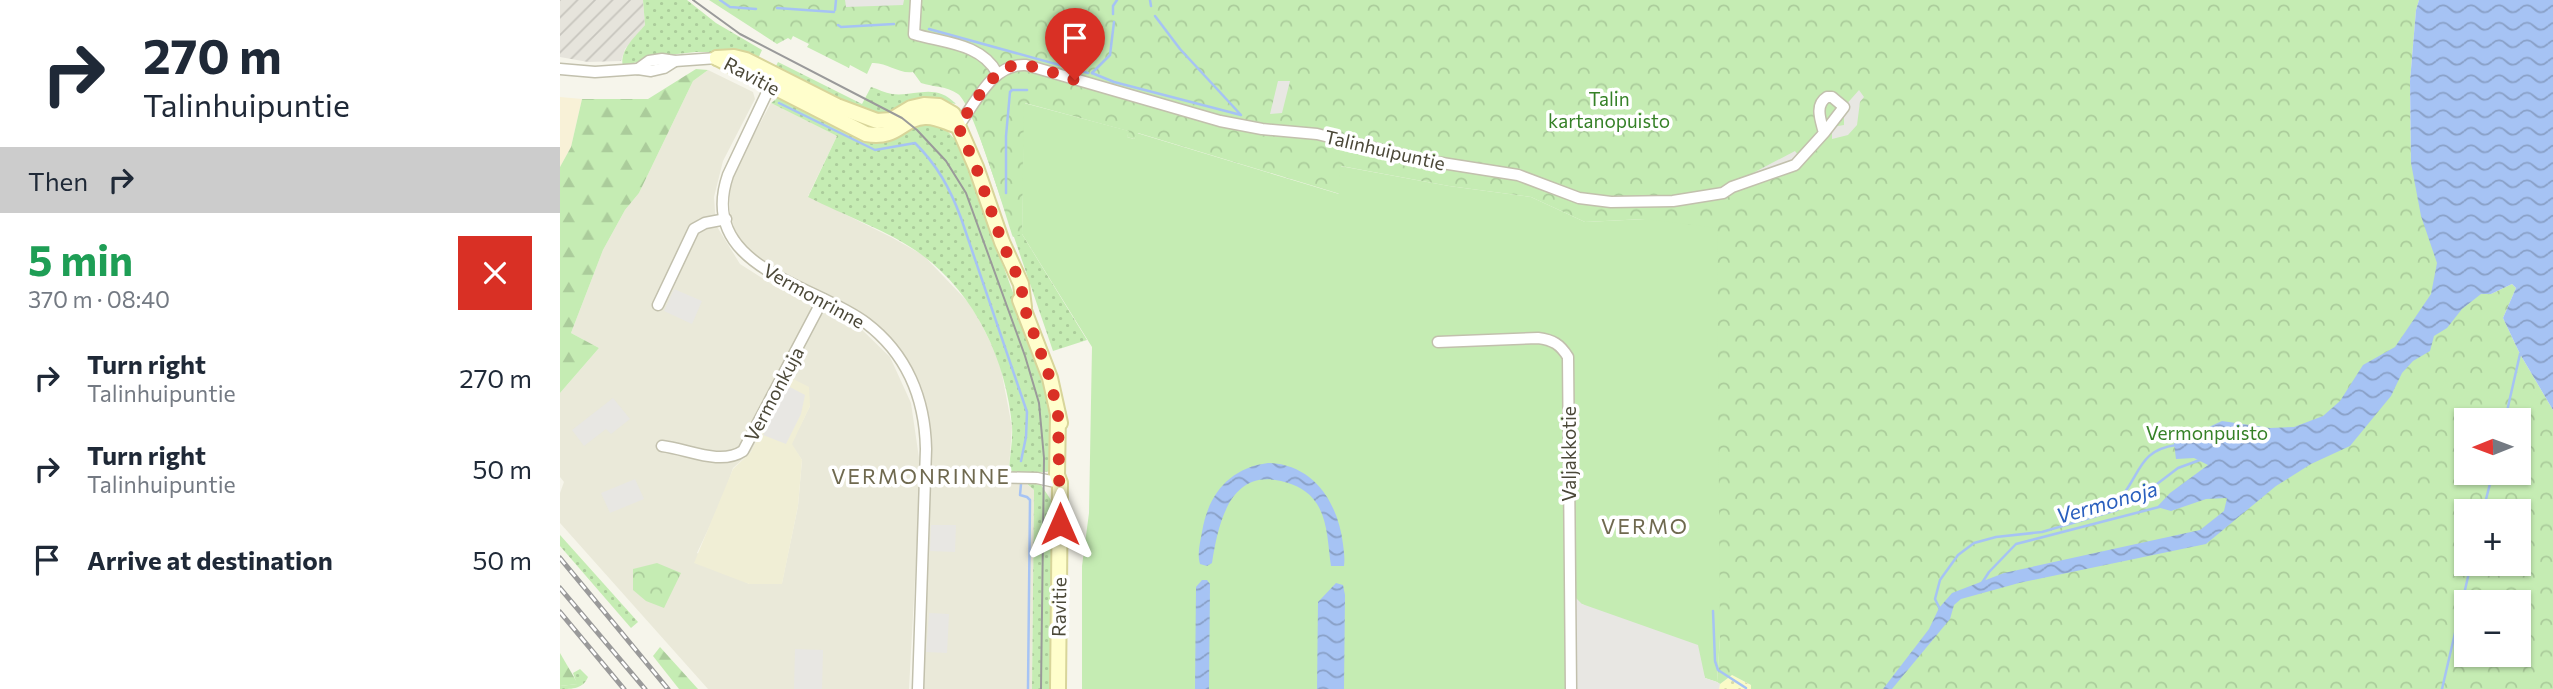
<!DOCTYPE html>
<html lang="en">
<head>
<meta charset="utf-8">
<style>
  body { margin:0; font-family:Commissioner,sans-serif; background:#f6f6f7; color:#1f2937; height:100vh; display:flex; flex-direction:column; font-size:26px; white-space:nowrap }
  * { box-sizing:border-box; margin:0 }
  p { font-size:23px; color:#747a83 }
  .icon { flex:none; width:38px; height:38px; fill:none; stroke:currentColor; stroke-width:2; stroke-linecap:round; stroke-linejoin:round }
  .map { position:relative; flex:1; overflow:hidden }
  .details { display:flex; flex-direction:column; background:#fff; width:560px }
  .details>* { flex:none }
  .banner { background:#fff; color:#1f2937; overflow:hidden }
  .needle { width:46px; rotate:269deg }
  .fabs { position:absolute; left:1894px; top:408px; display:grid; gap:14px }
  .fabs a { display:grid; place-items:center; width:77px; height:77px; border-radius:0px; background:#fff; box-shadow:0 2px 5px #0004; font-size:35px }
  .pin { position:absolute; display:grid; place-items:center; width:60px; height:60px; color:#fff; margin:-72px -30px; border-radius:50% 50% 50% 0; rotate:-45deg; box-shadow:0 0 7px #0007 }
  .pin .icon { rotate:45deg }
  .me { position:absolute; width:77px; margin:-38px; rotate:0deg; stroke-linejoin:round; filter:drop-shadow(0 0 5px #0008) }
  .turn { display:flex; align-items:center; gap:24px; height:147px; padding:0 28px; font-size:32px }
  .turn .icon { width:91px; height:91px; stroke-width:2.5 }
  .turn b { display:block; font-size:49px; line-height:60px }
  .then { display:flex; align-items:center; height:66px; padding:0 28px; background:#0003; gap:14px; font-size:26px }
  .round { display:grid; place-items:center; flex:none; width:74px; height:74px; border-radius:0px; background:#f6f6f7 }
  .summary { display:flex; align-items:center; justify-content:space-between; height:119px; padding:0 28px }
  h1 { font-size:42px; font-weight:700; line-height:52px; color:#1e9e55 }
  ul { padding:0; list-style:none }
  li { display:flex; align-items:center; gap:21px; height:91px; padding:0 28px }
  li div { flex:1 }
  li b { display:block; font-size:26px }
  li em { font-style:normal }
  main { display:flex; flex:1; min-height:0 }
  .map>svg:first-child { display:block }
  .residential { fill:#eae9d9; fill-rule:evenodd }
  .commercial { fill:#f8f1d7 }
  .industrial { fill:url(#industrial-furrows) }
  .education { fill:#f0eed5 }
  .grass { fill:url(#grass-dots) }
  .forest { fill:url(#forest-firs) }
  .sand { fill:url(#sand-dots) }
  .park { fill:url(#park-crowns); fill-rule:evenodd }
  .pitch { fill:#c5ecb3 }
  .parking { fill:#e8e7e3 }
  .water { fill:url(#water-waves) }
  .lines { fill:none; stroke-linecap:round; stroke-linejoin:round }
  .stream { stroke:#a6c3f4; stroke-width:2.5 }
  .street-casing { stroke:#c2c0ad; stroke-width:13 }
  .secondary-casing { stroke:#d8d59a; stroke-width:18 }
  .street { stroke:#fff; stroke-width:10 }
  .secondary { stroke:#fffecc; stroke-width:14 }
  .tram { stroke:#9a9a9a; stroke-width:2 }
  .rail-casing { stroke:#9a9a9a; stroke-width:5 }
  .rail { stroke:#fff; stroke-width:2.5; stroke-dasharray:8; stroke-linecap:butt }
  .route { stroke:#d93025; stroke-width:12; stroke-dasharray:0 21.6 }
  .labels { text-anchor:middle; stroke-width:7; stroke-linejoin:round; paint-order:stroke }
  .street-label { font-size:19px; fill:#4b4838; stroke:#fff }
  .park-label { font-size:19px; fill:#358127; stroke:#fff }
  .neighbourhood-label { font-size:21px; letter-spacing:2px; fill:#6f694f; stroke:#fff }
  .water-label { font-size:21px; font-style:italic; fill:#2a5fbe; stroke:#fff }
</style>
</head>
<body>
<main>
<section class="details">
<div class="banner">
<div class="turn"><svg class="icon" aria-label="right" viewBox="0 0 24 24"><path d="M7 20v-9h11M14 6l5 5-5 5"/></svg><div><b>270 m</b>Talinhuipuntie</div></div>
<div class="then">Then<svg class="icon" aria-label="right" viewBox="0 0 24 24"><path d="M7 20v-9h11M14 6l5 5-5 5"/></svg></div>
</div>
<div class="summary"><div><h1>5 min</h1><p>370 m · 08:40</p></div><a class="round" style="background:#d93025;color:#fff"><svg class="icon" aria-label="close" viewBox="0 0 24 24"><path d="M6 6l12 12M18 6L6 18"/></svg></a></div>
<ul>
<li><svg class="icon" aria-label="right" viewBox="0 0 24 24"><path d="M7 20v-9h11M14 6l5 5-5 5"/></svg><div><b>Turn right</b><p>Talinhuipuntie</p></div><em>270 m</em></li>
<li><svg class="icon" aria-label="right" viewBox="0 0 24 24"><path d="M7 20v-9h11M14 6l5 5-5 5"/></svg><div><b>Turn right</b><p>Talinhuipuntie</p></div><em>50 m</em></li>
<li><svg class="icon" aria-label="arrive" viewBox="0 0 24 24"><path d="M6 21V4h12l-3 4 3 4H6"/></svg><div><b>Arrive at destination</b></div><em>50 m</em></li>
</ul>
</section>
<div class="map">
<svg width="1993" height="689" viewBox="0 0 1993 689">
  <defs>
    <pattern id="industrial-furrows" width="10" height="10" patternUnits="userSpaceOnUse" patternTransform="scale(1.75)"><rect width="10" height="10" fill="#e6e4dc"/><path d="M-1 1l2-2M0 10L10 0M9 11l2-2" fill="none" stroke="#c7c5be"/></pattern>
    <pattern id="grass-dots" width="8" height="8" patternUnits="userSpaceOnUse" patternTransform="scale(1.75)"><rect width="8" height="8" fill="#c5ecb3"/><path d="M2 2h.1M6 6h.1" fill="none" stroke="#abcc9b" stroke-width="1.8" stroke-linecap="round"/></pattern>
    <pattern id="forest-firs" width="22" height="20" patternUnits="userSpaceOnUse" patternTransform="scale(1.75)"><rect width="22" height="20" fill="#c5ecb3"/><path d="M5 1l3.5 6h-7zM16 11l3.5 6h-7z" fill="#abcc9b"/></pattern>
    <pattern id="sand-dots" width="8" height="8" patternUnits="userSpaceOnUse" patternTransform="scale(1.75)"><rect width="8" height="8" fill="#fafbc7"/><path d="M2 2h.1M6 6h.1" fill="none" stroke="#d8d9ac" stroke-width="1.8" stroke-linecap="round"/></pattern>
    <pattern id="park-crowns" width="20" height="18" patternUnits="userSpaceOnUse" patternTransform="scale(1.75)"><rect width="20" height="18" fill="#c5ecb3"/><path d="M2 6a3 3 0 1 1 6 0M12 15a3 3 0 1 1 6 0" fill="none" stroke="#abcc9b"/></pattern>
    <pattern id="water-waves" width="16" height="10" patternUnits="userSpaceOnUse" patternTransform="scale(1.75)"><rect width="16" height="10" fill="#a6c3f4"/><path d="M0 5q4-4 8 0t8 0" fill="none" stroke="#89a0c7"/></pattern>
  </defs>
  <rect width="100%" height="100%" fill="#f6f5eb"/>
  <g class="residential">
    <path d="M 148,70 L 193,92 L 195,99 L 163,161 L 154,197 L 156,225 L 180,264 L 218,288 L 296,324 L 330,357 L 351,403 L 359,458 L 360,487 L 349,689 L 148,689 L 0,523 L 0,493 L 4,482 L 0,477 L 0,393 L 39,348 L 11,333 L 43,250 L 65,210 L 79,193 L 133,81 ZM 229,377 L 250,406 L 231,444 L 242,460 L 238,506 L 222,583 L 189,584 L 137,553 L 163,498 L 173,468 L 191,452 Z"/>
    <polygon points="211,103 277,136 248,196 331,237 363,255 408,302 417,316 439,359 452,427 449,469 474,490 472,689 363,689 368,502 371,471 369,422 359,384 329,338 309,320 212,270 191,254 171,232 169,193 171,182 179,162"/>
  </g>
  <polygon class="commercial" points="0,97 22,99 11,147 0,167"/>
  <polygon class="industrial" points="0,0 83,0 85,25 65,49 61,61 28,62 0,57"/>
  <polygon class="education" points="229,377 249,387 250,406 232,444 242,460 238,506 222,584 189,584 134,563 173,469 191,452"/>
  <g class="grass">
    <path d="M 83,0 L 127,0 L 156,23 L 202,50 L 197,61 L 165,52 L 136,52 L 98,56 L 63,66 C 59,50 76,36 85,25 Z"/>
    <path d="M 218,62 L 302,104 L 311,87 C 318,89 325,93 332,94 C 355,97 375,82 396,104 L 379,101 L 335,110 L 328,114 L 304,114 L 214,70 Z"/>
    <path d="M 219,97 L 294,132 L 361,122 L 382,125 L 399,144 L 484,378 L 492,412 L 492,471 L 457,475 L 449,469 C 450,455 453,440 452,426 C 446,361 416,295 362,255 C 332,232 283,215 248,197 L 277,136 L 211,103 Z"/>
    <polygon points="413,117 462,234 527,340 493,351"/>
    <polygon points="465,482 481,485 491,500 493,689 472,689 474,490"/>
    <polygon points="0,535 78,622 71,628 0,546"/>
    <path d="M 20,669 L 28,677 C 23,689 13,689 0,689 L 0,686 L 17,684 L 13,673 Z"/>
  </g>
  <g class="forest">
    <polygon points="136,69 148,70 133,81 79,193 65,210 43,250 11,333 39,348 0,393 0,167 11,147 22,99 88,99"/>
    <polygon points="100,647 138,689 119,689 93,656"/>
    <polygon points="0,653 18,684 0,686"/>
  </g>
  <polygon class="sand" points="1172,675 1192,686 1191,689 1159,689 1160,684"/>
  <g class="park">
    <path d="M 149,0 L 1859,0 L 1856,10 L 1850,81 L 1851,163 L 1931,294 L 1952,284 L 1956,288 L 1943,318 L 1960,354 L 1993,410 L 1993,689 L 1191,689 L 1191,685 L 1172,675 L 1160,684 L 1157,682 L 1160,638 L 1085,219 L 1025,222 L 971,197 L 889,186 L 781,166 L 780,194 L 578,133 L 574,139 L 567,137 L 568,131 L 465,103 L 462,234 L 453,237 C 445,213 413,105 398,94 C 387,86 373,87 361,83 L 353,72 C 338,74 327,62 312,63 L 307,74 L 290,65 L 289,68 L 247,47 L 249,44 L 233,36 L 231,40 L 228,38 L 217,44 ZM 1906,420 L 1958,420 L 1958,472 L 1906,472 ZM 1906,511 L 1958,511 L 1958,564 L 1906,564 ZM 1906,602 L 1958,602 L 1958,654 L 1906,654 Z"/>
    <polygon points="97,563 121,573 104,608 86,601 73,590 73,569"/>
  </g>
  <polygon class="pitch" points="464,103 569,131 567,137 574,139 577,133 779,194 780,166 889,186 971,197 1025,222 1085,219 1157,228 1160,638 1157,682 1145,678 1142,670 1022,604 1005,603 1005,689 522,689 522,566 529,513 532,347 462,234"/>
  <g class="parking">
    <polygon points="285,0 344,0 343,5 286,7"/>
    <polygon points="718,81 730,81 722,113 710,114"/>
    <polygon points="1299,90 1304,97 1300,102 1297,125 1288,135 1272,139 1272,127 1284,125 1284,107"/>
    <polygon points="1235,151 1241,159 1195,179 1193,173"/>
    <polygon points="114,289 142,301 132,324 104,311"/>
    <polygon points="228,386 245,395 241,414 226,444 203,435"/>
    <polygon points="53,398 70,419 51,434 46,429 24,446 12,430"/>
    <polygon points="75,479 84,499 50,513 41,493"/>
    <polygon points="371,525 396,525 395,552 370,551"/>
    <polygon points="1013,595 1022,604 1138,645 1145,678 1157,682 1160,684 1159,689 1012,689"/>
    <polygon points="369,613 389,614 387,653 366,652"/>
    <polygon points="235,649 263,650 262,689 234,689"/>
  </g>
  <g class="water">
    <polygon points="1859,0 1993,0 1993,410 1960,354 1943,318 1956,288 1952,284 1931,294 1921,294 1902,309 1887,328 1874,336 1870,351 1853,361 1842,373 1831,396 1790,446 1751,464 1716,486 1646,544 1459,583 1401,599 1394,605 1390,619 1332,689 1323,689 1369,629 1379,608 1392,593 1444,573 1640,530 1664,511 1667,498 1646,499 1611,511 1597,507 1610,493 1648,465 1634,458 1616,459 1614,443 1662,421 1710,428 1734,427 1763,416 1780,401 1803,365 1835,347 1871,294 1877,263 1861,216 1851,163 1850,81 1856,10"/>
    <path d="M 708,463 C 753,464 778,502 783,544 C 784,552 785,559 784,566 L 771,566 C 768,546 768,521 757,504 C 748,490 736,485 721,481 C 669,469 658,525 652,563 L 647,566 L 640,564 C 637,554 640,543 642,532 C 648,495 669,468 708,463 Z"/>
    <polygon points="642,580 647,580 650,584 649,689 635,689 636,587"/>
    <polygon points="776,583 783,585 785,595 784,689 757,689 758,602"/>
  </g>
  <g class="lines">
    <g class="stream">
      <polyline points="160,0 170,7 196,9"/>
      <polyline points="590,0 591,6"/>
      <polyline points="217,8 274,12"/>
      <polyline points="275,10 276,0"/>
      <polyline points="553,14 553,6 557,0"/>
      <polyline points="278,25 281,27 334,24"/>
      <polyline points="369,29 528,73"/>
      <polyline points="532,73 554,82 681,115 620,49 595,16"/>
      <polyline points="532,73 550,55 554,22"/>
      <path d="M 219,103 L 315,150 L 355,143 C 377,165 390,188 401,218 L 467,412 L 466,437 L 461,461"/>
      <polyline points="446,193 446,136 450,92 452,90 467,90"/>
      <polyline points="1945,420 1960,354"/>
      <polyline points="461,484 460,495 467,497 470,500 468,689"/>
      <polyline points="1923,511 1933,472"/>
      <path d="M 1545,512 C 1551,507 1557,502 1562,496 C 1581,472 1580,450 1616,445"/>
      <polyline points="1420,586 1429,572 1456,544 1599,507"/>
      <polyline points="1153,611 1155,661 1158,670 1186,688"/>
      <polyline points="1381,611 1375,599 1380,580 1398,555 1414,543 1436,537 1482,532 1557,510 1576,500 1618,468 1640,460"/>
      <polyline points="1882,689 1911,564"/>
    </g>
    <defs>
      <g id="street">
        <path d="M 356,0 L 354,34 C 383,43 421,43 437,73"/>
        <polyline points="0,69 35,72 78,69 91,71 104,68 115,61"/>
        <polyline points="78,69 89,61 102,59 115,61 157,58"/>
        <path d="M 212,82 L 168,175 C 136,268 255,284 306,323 C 347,354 365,399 366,449 L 358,689"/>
        <path d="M 398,126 C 416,103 432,63 466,65 L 660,121 L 702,129 L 757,134 L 863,160 L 958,175 L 1019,198 L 1051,202 L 1113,201 L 1163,193 L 1172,187 L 1235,165 L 1264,133 L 1284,107 L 1272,97 L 1267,97 C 1254,105 1261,121 1264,133"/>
        <polyline points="98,305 134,229 145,223 166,219"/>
        <path d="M 878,342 L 978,338 C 993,340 1000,344 1008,357 L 1011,689"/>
        <path d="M 102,446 C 128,449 160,466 183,451 L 263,299"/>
        <polyline points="365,476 477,478 500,483"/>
      </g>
      <g id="secondary">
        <polyline points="157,58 174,57 186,60 277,106 317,121 331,120 351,108 364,105 379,106 393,114 416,167 442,242 461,284 464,307"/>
        <path d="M 157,58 L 306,134 C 338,140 341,118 365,117 C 377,116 387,123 398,126"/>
        <polyline points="460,300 490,378 500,423"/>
        <polyline points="498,415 497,475 500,483 498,689"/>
      </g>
    </defs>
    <use href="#street" class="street-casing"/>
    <use href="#secondary" class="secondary-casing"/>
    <use href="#street" class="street"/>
    <use href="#secondary" class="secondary"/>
    <polyline class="tram" points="133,0 180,34 342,118 357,130 386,161 406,193 465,356 479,403 484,458 481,689"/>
    <defs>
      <g id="rail">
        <polyline points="0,558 108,689"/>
        <polyline points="0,588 85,689"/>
        <polyline points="0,612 64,689"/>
      </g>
    </defs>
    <use href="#rail" class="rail-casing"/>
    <use href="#rail" class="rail"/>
  </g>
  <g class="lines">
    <path class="route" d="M 500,524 L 498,415 L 490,378 L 464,307 L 461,284 L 442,242 L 416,167 L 398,126 C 412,108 433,66 457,65 C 475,64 498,75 515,80"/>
  </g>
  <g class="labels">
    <g class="street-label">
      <text transform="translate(192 76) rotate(28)" y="7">Ravitie</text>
      <text transform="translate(825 150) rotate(13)" y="7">Talinhuipuntie</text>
      <text transform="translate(254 296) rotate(29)" y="7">Vermonrinne</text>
      <text transform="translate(214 394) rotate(-62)" y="7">Vermonkuja</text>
      <text transform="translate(1009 454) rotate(-90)" y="7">Valjakkotie</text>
      <text transform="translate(499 607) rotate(-89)" y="7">Ravitie</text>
    </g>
    <g class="park-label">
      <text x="1049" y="106">Talin<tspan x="1049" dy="22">kartanopuisto</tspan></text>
      <text x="1647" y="440">Vermonpuisto</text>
    </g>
    <g class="neighbourhood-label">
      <text x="361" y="484">VERMONRINNE</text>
      <text x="1085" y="534">VERMO</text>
    </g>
    <g class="water-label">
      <text transform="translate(1547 503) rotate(-16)" y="7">Vermonoja</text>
    </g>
  </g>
</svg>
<div class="fabs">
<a><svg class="needle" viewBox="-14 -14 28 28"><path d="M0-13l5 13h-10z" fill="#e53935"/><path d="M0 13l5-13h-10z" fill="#747a83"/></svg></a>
<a>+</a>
<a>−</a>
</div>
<div class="pin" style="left:515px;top:80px;background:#d93025"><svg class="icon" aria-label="arrive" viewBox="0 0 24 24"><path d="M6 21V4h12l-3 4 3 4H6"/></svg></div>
<svg class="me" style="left:500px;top:524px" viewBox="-20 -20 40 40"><path d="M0-17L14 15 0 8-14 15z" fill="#d93025" stroke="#fff" stroke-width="4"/></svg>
</div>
</main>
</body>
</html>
